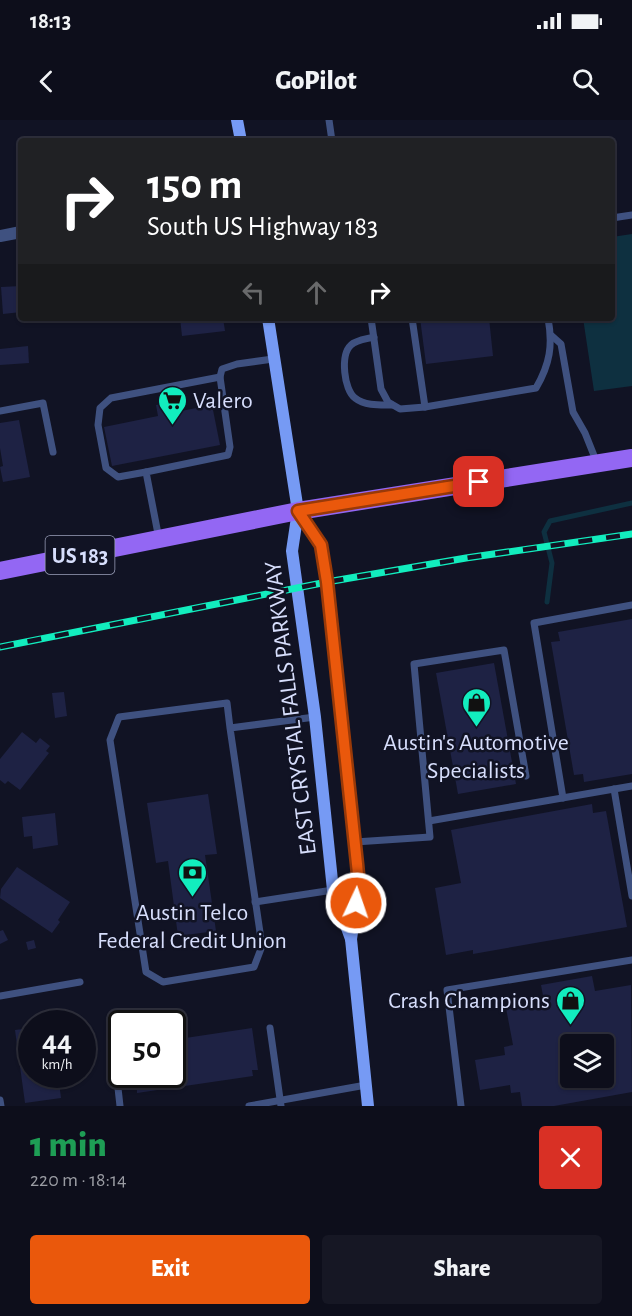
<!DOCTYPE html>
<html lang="en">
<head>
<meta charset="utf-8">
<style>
  body { margin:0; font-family:"Alegreya Sans",sans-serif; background:#161724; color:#f1f3f6; height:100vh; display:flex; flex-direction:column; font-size:22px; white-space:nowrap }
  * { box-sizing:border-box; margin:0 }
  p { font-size:20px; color:#9a9ca3 }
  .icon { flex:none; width:33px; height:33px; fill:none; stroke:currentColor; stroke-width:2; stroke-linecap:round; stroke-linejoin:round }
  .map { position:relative; height:986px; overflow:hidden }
  .details { display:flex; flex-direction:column; background:#0d0e1b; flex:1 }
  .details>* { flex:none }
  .banner { position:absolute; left:18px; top:18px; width:597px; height:183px; border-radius:6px; box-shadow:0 2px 4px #0004,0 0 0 2px #2d2e3a; background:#202124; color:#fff; overflow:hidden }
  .tools { position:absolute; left:560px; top:914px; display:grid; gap:12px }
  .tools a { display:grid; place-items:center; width:54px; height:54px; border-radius:6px; background:#0d0e1b; box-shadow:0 2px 4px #0004,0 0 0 2px #2d2e3a; font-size:30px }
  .speed { position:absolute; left:18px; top:890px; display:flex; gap:12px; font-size:30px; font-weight:700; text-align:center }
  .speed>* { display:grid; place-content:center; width:78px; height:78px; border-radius:50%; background:#0d0e1b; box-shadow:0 2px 4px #0004,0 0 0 2px #2d2e3a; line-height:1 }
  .speed small { font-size:15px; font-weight:400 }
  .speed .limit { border:3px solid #111; border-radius:9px; background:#fff; color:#111 }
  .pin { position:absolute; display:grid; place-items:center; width:51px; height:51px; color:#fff; margin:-26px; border-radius:12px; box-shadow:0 3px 9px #0006 }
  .me { position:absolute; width:66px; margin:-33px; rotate:3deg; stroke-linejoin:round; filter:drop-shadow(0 0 4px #0008) }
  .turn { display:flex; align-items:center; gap:21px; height:126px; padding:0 30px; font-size:27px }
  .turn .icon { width:78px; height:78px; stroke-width:2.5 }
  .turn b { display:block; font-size:42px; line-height:51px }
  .lanes { display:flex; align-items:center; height:57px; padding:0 30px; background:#0003; justify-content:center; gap:30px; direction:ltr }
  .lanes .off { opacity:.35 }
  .round { display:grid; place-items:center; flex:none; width:63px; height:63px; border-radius:6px; background:#161724 }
  .head { display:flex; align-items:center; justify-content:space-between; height:102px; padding:0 30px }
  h1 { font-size:36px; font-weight:800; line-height:45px; color:#1e9e55 }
  .button { display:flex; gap:12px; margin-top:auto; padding:12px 30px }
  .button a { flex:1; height:69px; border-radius:6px; background:#ea580c; color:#fff; font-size:24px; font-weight:800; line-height:69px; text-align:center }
  .button a+a { background:#161724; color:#f1f3f6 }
  .status { display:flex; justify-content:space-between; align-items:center; height:42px; padding:0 30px; background:#0d0e1b; direction:ltr }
  .status svg { height:16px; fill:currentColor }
  header { display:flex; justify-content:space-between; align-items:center; height:78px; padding:0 30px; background:#0d0e1b; font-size:27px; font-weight:800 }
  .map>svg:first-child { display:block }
  .water { fill:#0e3040 }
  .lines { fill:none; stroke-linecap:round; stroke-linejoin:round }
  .stream { stroke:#0e3040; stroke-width:5 }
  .building { fill:#1e2244; fill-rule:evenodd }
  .lane { stroke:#3f5180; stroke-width:7 }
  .street { stroke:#3f5180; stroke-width:12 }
  .secondary { stroke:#769af4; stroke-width:12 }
  .primary { stroke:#9367f3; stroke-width:18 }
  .rail-casing { stroke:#12edbe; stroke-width:7 }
  .rail { stroke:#111324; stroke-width:4.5; stroke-dasharray:14; stroke-linecap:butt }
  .route-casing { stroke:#983908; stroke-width:15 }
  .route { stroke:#ea580c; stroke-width:10 }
  .labels { text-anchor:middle; stroke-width:5; stroke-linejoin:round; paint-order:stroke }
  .shield { fill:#111324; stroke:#9ca1bb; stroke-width:1.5 }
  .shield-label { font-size:22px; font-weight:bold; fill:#d7defc }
  .poi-label { font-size:24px; fill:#d7defc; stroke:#111324 }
  .street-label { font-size:24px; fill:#d7defc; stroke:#111324 }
</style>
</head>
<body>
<div class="status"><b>18:13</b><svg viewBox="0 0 49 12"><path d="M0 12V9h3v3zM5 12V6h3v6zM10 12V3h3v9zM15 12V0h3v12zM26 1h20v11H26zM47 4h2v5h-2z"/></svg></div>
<header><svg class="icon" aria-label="back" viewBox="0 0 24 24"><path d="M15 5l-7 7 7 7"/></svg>GoPilot<svg class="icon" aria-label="search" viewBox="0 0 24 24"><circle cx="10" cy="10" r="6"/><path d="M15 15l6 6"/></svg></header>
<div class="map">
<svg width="632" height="986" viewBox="0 0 632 986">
  <rect width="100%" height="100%" fill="#111324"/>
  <polygon class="water" points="632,114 632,266 594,271 583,198 612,198 612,117"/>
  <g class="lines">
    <polyline class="stream" points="547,482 552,443 544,412 550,401 632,383"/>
  </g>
  <g class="building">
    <polygon points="21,166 21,192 3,194 1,167"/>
    <polygon points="180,198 223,198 225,211 182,216"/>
    <polygon points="420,198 489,198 493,236 426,244"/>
    <polygon points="28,226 29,243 0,245 0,229"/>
    <polygon points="179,281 181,291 212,285 220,325 112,346 104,307 158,296 156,285"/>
    <polygon points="19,300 30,357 3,362 0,347 3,346 0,328 0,303"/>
    <polygon points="632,499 632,654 584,662 583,654 574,655 551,522 560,521 558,512"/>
    <polygon points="494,543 516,664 458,674 436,553"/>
    <polygon points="64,572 67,596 55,598 52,573"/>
    <polygon points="22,612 36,623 40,618 50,626 46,631 49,633 20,670 8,661 5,664 0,660 0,639"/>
    <polygon points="208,674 217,734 205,735 216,811 178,816 168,741 156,743 147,683"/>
    <polygon points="592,684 593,693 606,691 627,807 473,834 473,830 446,835 435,768 461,763 451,710"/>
    <polygon points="55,693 58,725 33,729 32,716 24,717 22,697"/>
    <polygon points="17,747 70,782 58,800 60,802 52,813 0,778 1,769"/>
    <polygon points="3,810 8,820 0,824 0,811"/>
    <polygon points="34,820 36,828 28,830 26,822"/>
    <path d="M 592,856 L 595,871 L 631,865 L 632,972 L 554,986 L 522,986 L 520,972 L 511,973 L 510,965 L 480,970 L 475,940 L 505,935 L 504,927 L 513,925 L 506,888 L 544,881 L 541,865 ZM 570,924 L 603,924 L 603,957 L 570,957 Z"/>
    <polygon points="32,908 32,954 58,954 61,978 25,983 15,910"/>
    <polygon points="252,908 258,950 252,950 253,956 137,973 137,969 134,970 132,954 172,954 172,920"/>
  </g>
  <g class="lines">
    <g class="lane">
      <polyline points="329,0 332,21"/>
      <polyline points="612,98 632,95"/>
      <path d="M 371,198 L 381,269 L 388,282 L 400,289 L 425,287 L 536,268 C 550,244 553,225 548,198"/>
      <polyline points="412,198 425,287"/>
      <polyline points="552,216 561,224 573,292 585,313 597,343"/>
      <path d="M 374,217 C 367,219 356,220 351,225 C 340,235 344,270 355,278 C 365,286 380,285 392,285"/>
      <polyline points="0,291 43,283 53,332"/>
      <polyline points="146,352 118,357 106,348 98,305 100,288 111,278 220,257"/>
      <polyline points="159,419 146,352 228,335 230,327 220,257 222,249 237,244 273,239"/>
      <polyline points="230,608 262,826 254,847 163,862 146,852 110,620 119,597 227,583 230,608 315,597"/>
      <polyline points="614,669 632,776"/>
      <polyline points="563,678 534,503 632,485"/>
      <polyline points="429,701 632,666"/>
      <polyline points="355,722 430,717 414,544 504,530 526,656"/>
      <polyline points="255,782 333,770"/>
      <polyline points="0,876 80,862"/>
      <polyline points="270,908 281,986"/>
      <polyline points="112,914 120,986"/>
      <polyline points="0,980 1,986"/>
      <polyline points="249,986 366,965"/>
      <polyline points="461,986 447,870 632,840"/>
    </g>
    <polyline class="street" points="0,116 21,112"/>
    <g class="secondary">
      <polyline points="237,0 241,21"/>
      <polyline points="268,198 298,391 292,431 315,597 333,770 351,819"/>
      <polyline points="298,391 321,425 327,462 359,765 351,819 368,986"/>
    </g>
    <polyline class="primary" points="0,451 298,391 632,338"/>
    <defs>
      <polyline id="rail" points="0,527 327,462 466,438 632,414"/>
    </defs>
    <use href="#rail" class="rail-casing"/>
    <use href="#rail" class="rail"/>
  </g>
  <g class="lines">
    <defs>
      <polyline id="route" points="356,783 359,765 357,744 327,462 321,425 298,391 479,362"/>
    </defs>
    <use href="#route" class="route-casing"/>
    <use href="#route" class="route"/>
  </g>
  <defs>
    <symbol id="supermarket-pin" viewBox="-11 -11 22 30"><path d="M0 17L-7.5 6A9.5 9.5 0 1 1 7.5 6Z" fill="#12edbe" stroke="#111324"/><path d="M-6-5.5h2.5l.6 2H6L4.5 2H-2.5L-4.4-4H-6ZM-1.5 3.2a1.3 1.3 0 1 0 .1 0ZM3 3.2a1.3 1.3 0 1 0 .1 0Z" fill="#111"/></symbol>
    <symbol id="shop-pin" viewBox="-11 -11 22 30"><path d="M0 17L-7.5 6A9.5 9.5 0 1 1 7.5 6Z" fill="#12edbe" stroke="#111324"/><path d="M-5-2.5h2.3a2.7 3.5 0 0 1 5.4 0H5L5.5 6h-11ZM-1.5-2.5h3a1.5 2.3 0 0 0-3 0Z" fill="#111"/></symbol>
    <symbol id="bank-pin" viewBox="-11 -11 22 30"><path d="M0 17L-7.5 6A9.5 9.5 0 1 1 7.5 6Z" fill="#12edbe" stroke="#111324"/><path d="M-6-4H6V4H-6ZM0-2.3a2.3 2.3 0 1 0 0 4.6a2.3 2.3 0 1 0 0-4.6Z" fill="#111"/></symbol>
  </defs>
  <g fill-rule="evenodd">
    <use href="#supermarket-pin" x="156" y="264" width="33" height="45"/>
    <use href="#shop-pin" x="460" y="566" width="33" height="45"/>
    <use href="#bank-pin" x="176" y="736" width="33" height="45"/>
    <use href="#shop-pin" x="554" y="864" width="33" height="45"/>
  </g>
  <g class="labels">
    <rect class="shield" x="45.5" y="416" width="69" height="38" rx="4.5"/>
    <g class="shield-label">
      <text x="80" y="443">US 183</text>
    </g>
    <g class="poi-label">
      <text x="193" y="288" text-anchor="start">Valero</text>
      <text x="476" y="630">Austin's Automotive<tspan x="476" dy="28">Specialists</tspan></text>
      <text x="192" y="800">Austin Telco<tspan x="192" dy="28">Federal Credit Union</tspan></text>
      <text x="550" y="888" text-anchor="end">Crash Champions</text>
    </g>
    <g class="street-label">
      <text transform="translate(290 588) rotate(-97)" y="8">EAST CRYSTAL FALLS PARKWAY</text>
    </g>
  </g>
</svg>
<div class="tools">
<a><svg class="icon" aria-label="layers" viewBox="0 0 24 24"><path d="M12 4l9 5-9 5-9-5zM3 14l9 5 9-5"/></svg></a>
</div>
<div class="speed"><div>44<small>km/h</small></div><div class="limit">50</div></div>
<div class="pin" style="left:479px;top:362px;background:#d93025"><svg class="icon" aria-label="arrive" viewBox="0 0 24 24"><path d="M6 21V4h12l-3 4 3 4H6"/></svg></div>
<svg class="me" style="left:356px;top:783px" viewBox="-20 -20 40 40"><circle r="17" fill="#ea580c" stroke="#fff" stroke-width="3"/><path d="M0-11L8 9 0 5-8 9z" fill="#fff"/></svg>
<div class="banner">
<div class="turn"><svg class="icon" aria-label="right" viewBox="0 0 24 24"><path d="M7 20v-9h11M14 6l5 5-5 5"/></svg><div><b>150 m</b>South US Highway 183</div></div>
<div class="lanes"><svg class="icon off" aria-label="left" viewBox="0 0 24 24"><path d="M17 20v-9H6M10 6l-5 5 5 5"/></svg><svg class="icon off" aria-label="ahead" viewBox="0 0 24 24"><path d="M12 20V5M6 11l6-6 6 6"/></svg><svg class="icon" aria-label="right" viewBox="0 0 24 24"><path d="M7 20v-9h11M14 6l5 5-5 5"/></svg></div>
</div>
</div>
<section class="details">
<div class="head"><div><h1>1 min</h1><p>220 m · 18:14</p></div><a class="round" style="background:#d93025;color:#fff"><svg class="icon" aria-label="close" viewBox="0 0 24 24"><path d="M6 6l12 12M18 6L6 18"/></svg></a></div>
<div class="button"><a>Exit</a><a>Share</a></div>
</section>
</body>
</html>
